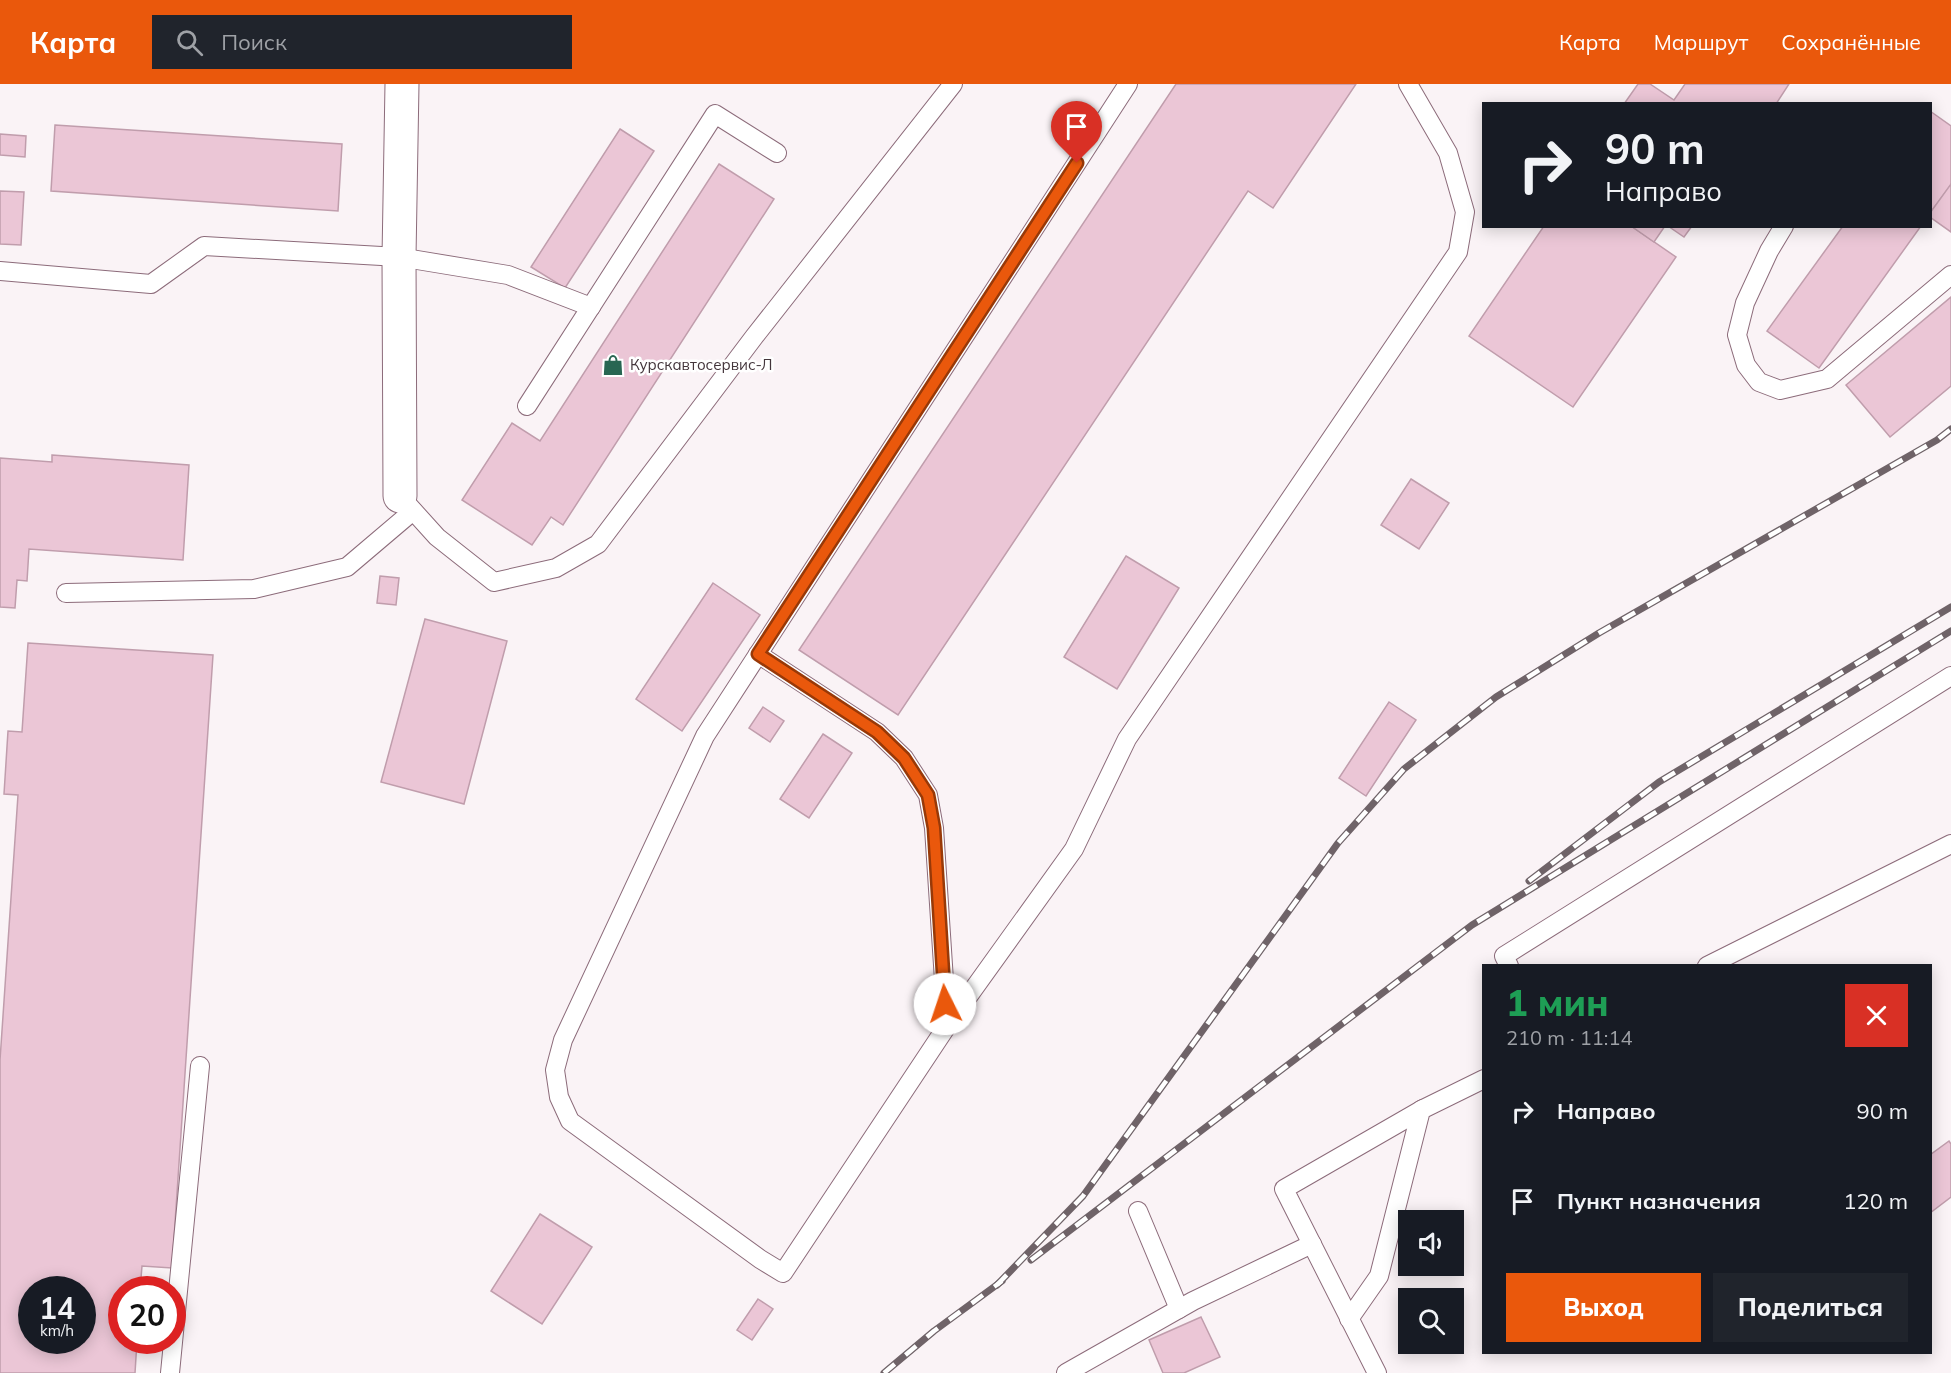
<!DOCTYPE html>
<html lang="ru">
<head>
<meta charset="utf-8">
<style>
  body { margin:0; font-family:Mulish,sans-serif; background:#20242c; color:#f1f3f6; height:100vh; display:flex; flex-direction:column; font-size:22px; white-space:nowrap }
  * { box-sizing:border-box; margin:0 }
  p { font-size:20px; color:#9ea1a6 }
  .icon { flex:none; width:33px; height:33px; fill:none; stroke:currentColor; stroke-width:2; stroke-linecap:round; stroke-linejoin:round }
  .map { position:relative; flex:1; overflow:hidden }
  .side { position:absolute; left:1482px; top:880px; width:450px; height:390px; display:flex; flex-direction:column; background:#171b24; border-radius:0px; box-shadow:0 3px 15px #0003 }
  .side>* { flex:none }
  .hud { position:absolute; left:1482px; top:18px; width:450px; height:126px; border-radius:0px; box-shadow:0 3px 15px #0003; background:#171b24; color:#f1f3f6; overflow:hidden }
  .tools { position:absolute; left:1398px; top:1126px; display:grid; gap:12px }
  .tools a { display:grid; place-items:center; width:66px; height:66px; border-radius:0px; background:#171b24; box-shadow:0 3px 15px #0003; font-size:30px }
  .speed { position:absolute; left:18px; top:1192px; display:flex; gap:12px; font-size:30px; font-weight:700; text-align:center }
  .speed>* { display:grid; place-content:center; width:78px; height:78px; border-radius:50%; background:#171b24; box-shadow:0 3px 15px #0003; line-height:1 }
  .speed small { font-size:15px; font-weight:400 }
  .speed .limit { border:9px solid #d22; background:#fff; color:#111 }
  .pin { position:absolute; display:grid; place-items:center; width:51px; height:51px; color:#fff; margin:-62px -26px; border-radius:50% 50% 50% 0; rotate:-45deg; box-shadow:0 0 6px #0007 }
  .pin .icon { rotate:45deg }
  .me { position:absolute; width:66px; margin:-33px; rotate:356deg; stroke-linejoin:round; filter:drop-shadow(0 0 4px #0008) }
  .turn { display:flex; align-items:center; gap:21px; height:126px; padding:0 24px; font-size:27px }
  .turn .icon { width:78px; height:78px; stroke-width:2.5 }
  .turn b { display:block; font-size:42px; line-height:51px }
  .round { display:grid; place-items:center; flex:none; width:63px; height:63px; border-radius:0px; background:#20242c }
  .overview { display:flex; align-items:center; justify-content:space-between; height:102px; padding:0 24px }
  h1 { font-size:36px; font-weight:800; line-height:45px; color:#1e9e55 }
  .button { display:flex; gap:12px; margin-top:auto; padding:12px 24px }
  .button a { flex:1; height:69px; border-radius:0px; background:#ea580c; color:#fff; font-size:24px; font-weight:800; line-height:69px; text-align:center }
  .button a+a { background:#20242c; color:#f1f3f6 }
  ul { padding:0; list-style:none }
  li { display:flex; align-items:center; gap:18px; height:90px; padding:0 24px }
  li div { flex:1 }
  li b { display:block; font-size:22px }
  li em { font-style:normal }
  header { display:flex; align-items:center; gap:36px; box-sizing:border-box; height:84px; padding:0 30px; background:#ea580c; color:#fff }
  header strong { font-size:28px }
  nav { display:flex; gap:33px; margin-inline-start:auto; font-size:21px }
  .search { width:420px; height:54px; background:#20242c; display:flex; align-items:center; gap:15px; box-sizing:border-box; padding:0 21px; border-radius:0px; color:#9ea1a6; font-size:22px }
  .map>svg:first-child { display:block }
  .building { fill:#ebc6d6; stroke:#c09dac; stroke-width:1.5; fill-rule:evenodd }
  .lines { fill:none; stroke-linecap:round; stroke-linejoin:round }
  .service-casing { stroke:#8c6b7a; stroke-width:20 }
  .minor-casing { stroke:#8c6b7a; stroke-width:35 }
  .service { stroke:#fff; stroke-width:18 }
  .minor { stroke:#fff; stroke-width:33 }
  .rail-casing { stroke:#6f6368; stroke-width:7 }
  .rail { stroke:#fff; stroke-width:4.5; stroke-dasharray:14; stroke-linecap:butt }
  .route-casing { stroke:#983908; stroke-width:15 }
  .route { stroke:#ea580c; stroke-width:10 }
  .labels { text-anchor:middle; stroke-width:5; stroke-linejoin:round; paint-order:stroke }
  .poi-label { font-size:15px; fill:#43353b; stroke:#fff; text-anchor:start }
</style>
</head>
<body>
<header>
<strong>Карта</strong>
<div class="search"><svg class="icon" aria-label="search" viewBox="0 0 24 24"><circle cx="10" cy="10" r="6"/><path d="M15 15l6 6"/></svg>Поиск</div>
<nav><a>Карта</a><a>Маршрут</a><a>Сохранённые</a></nav>
</header>
<div class="map">
<svg width="1951" height="1289" viewBox="0 0 1951 1289">
  <rect width="100%" height="100%" fill="#faf3f6"/>
  <g class="building">
    <polygon points="1176,0 1356,0 1273,124 1248,107 898,631 799,566"/>
    <polygon points="1638,0 1650,0 1674,16 1685,0 1789,0 1776,20 1624,20"/>
    <polygon points="1930,27 1951,42 1951,101 1930,129"/>
    <polygon points="55,41 342,60 338,127 51,107"/>
    <polygon points="620,45 654,67 565,204 531,183"/>
    <polygon points="0,50 26,52 25,73 0,71"/>
    <polygon points="719,80 774,115 563,441 551,433 532,461 462,416 512,339 540,357"/>
    <polygon points="1951,100 1951,148 1930,133 1930,129"/>
    <polygon points="0,107 24,108 21,161 0,160"/>
    <polygon points="1544,142 1631,142 1676,173 1573,323 1469,252"/>
    <polygon points="1631,142 1665,142 1654,158"/>
    <polygon points="1668,142 1692,142 1684,153"/>
    <polygon points="1843,142 1921,142 1819,284 1767,247"/>
    <polygon points="1951,213 1951,302 1890,353 1846,301"/>
    <polygon points="52,371 189,381 183,476 29,465 27,497 17,496 15,524 0,523 0,374 52,378"/>
    <polygon points="1411,395 1449,419 1419,465 1381,441"/>
    <polygon points="1126,472 1179,504 1117,605 1064,573"/>
    <polygon points="380,492 399,494 396,521 377,519"/>
    <polygon points="713,499 760,531 682,647 636,615"/>
    <polygon points="425,535 507,557 464,720 381,698"/>
    <path d="M 28,559 L 213,571 L 172,1184 L 142,1182 L 140,1206 L 122,1206 L 122,1257 L 137,1257 L 135,1289 L 0,1289 L 0,976 L 18,711 L 4,710 L 8,647 L 22,648 ZM 32,1206 L 82,1206 L 82,1257 L 32,1257 Z"/>
    <polygon points="1389,618 1416,636 1366,712 1339,694"/>
    <polygon points="763,623 784,637 770,658 749,644"/>
    <polygon points="823,650 852,669 809,734 780,715"/>
    <polygon points="1949,1057 1951,1060 1951,1113 1930,1129 1930,1071"/>
    <polygon points="540,1130 592,1163 542,1240 491,1207"/>
    <polygon points="758,1215 773,1225 752,1256 737,1246"/>
    <polygon points="1201,1233 1220,1273 1184,1289 1163,1289 1149,1256"/>
  </g>
  <g class="lines">
    <defs>
      <g id="service">
        <polyline points="1128,0 705,652 563,956 555,986 559,1013 570,1037 760,1175 783,1189 947,942 1074,765 1127,655 1458,168 1465,128 1448,69 1408,0"/>
        <polyline points="1784,142 1769,167 1745,219 1737,251 1746,281 1759,298 1780,306 1827,295 1951,191"/>
        <polyline points="0,187 151,200 204,162 399,173 508,191 591,223"/>
        <polyline points="527,322 715,30 777,69"/>
        <polyline points="400,412 437,453 494,498 556,484 598,460 754,253 953,0"/>
        <polyline points="66,509 254,505 347,483 413,427"/>
        <polyline points="758,570 877,648 904,674 928,711 934,744 947,942"/>
        <polyline points="1509,882 1504,872 1951,592"/>
        <polyline points="1707,882 1951,760"/>
        <polyline points="1138,1127 1179,1225"/>
        <polyline points="1349,1235 1379,1192 1421,1026 1484,995"/>
        <polyline points="170,1289 200,982"/>
        <polyline points="1066,1289 1193,1217 1312,1160"/>
        <polyline points="1377,1289 1284,1105 1423,1025"/>
      </g>
      <polyline id="minor" points="400,412 399,173 402,0"/>
    </defs>
    <use href="#service" class="service-casing"/>
    <use href="#minor" class="minor-casing"/>
    <use href="#service" class="service"/>
    <use href="#minor" class="minor"/>
    <defs>
      <g id="rail">
        <polyline points="1529,797 1659,698 1951,523"/>
        <polyline points="1031,1176 1472,841 1951,547"/>
        <polyline points="997,1201 1083,1112 1338,759 1404,685 1496,613 1599,549 1937,356 1951,345"/>
        <polyline points="884,1289 934,1247 1002,1197"/>
      </g>
    </defs>
    <use href="#rail" class="rail-casing"/>
    <use href="#rail" class="rail"/>
  </g>
  <g class="lines">
    <defs>
      <polyline id="route" points="945,920 934,744 928,711 904,674 877,648 758,570 1077,79"/>
    </defs>
    <use href="#route" class="route-casing"/>
    <use href="#route" class="route"/>
  </g>
  <defs>
    <symbol id="shop-bare" viewBox="-9 -9 18 18"><path d="M-5-2.5h2.3a2.7 3.5 0 0 1 5.4 0H5L5.5 6h-11ZM-1.5-2.5h3a1.5 2.3 0 0 0-3 0Z" fill="#286652" stroke="#fff" stroke-width="2.5" paint-order="stroke"/></symbol>
  </defs>
  <g fill-rule="evenodd">
    <use href="#shop-bare" x="598" y="266" width="30" height="30"/>
  </g>
  <g class="labels">
    <g class="poi-label">
      <text x="630" y="286">Курскавтосервис-Л</text>
    </g>
  </g>
</svg>
<div class="tools">
<a><svg class="icon" aria-label="sound" viewBox="0 0 24 24"><path d="M4 9h4l5-4v14l-5-4H4zM17 9q2 3 0 6"/></svg></a>
<a><svg class="icon" aria-label="search" viewBox="0 0 24 24"><circle cx="10" cy="10" r="6"/><path d="M15 15l6 6"/></svg></a>
</div>
<div class="speed"><div>14<small>km/h</small></div><div class="limit">20</div></div>
<div class="pin" style="left:1077px;top:79px;background:#d93025"><svg class="icon" aria-label="arrive" viewBox="0 0 24 24"><path d="M6 21V4h12l-3 4 3 4H6"/></svg></div>
<svg class="me" style="left:945px;top:920px" viewBox="-20 -20 40 40"><circle r="19" fill="#fff"/><path d="M0-13L10 11 0 6-10 11z" fill="#ea580c"/></svg>
<div class="hud">
<div class="turn"><svg class="icon" aria-label="right" viewBox="0 0 24 24"><path d="M7 20v-9h11M14 6l5 5-5 5"/></svg><div><b>90 m</b>Направо</div></div>
</div>
<section class="side">
<div class="overview"><div><h1>1 мин</h1><p>210 m · 11:14</p></div><a class="round" style="background:#d93025;color:#fff"><svg class="icon" aria-label="close" viewBox="0 0 24 24"><path d="M6 6l12 12M18 6L6 18"/></svg></a></div>
<ul>
<li><svg class="icon" aria-label="right" viewBox="0 0 24 24"><path d="M7 20v-9h11M14 6l5 5-5 5"/></svg><div><b>Направо</b></div><em>90 m</em></li>
<li><svg class="icon" aria-label="arrive" viewBox="0 0 24 24"><path d="M6 21V4h12l-3 4 3 4H6"/></svg><div><b>Пункт назначения</b></div><em>120 m</em></li>
</ul>
<div class="button"><a>Выход</a><a>Поделиться</a></div>
</section>
</div>
</body>
</html>
